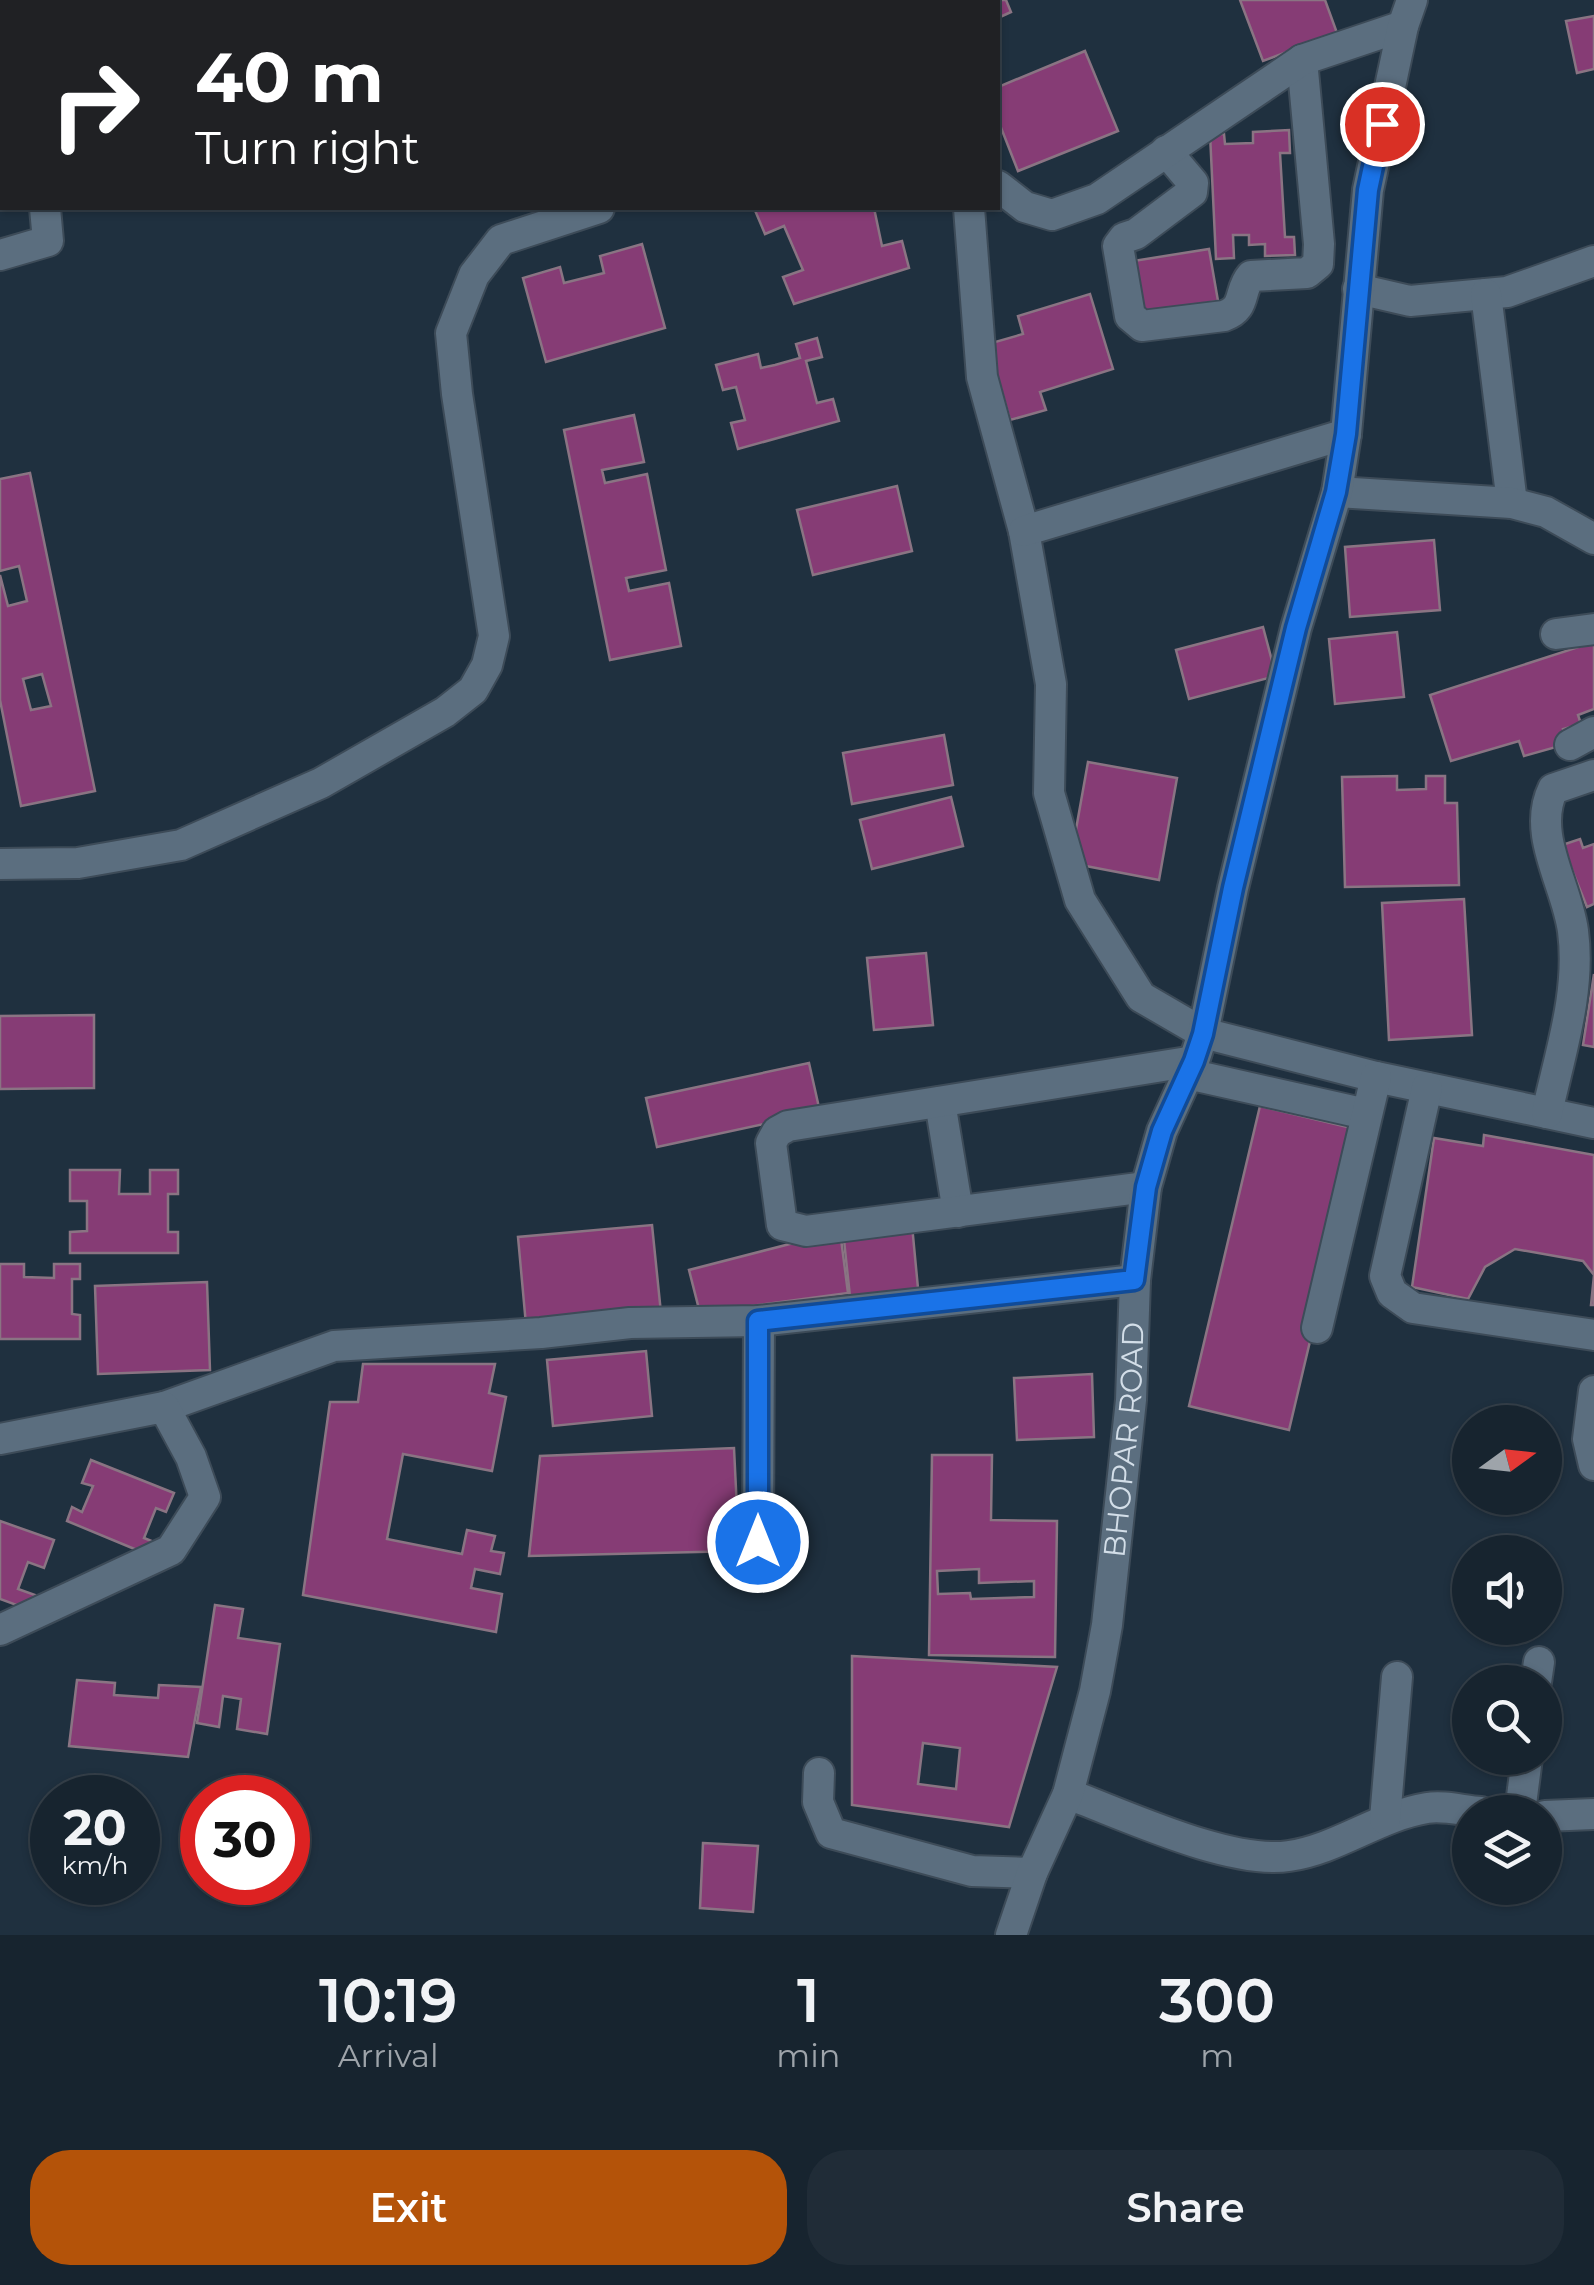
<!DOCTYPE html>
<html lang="en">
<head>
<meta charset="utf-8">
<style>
  body { margin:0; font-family:Montserrat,sans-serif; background:#202c37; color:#f1f3f6; height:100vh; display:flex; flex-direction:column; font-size:38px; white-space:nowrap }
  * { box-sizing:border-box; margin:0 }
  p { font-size:32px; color:#9ea4aa }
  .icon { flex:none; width:55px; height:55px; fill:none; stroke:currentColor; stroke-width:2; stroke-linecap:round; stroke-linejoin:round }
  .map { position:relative; height:1935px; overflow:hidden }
  .details { display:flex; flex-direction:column; background:#17242f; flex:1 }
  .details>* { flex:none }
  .hud { position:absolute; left:0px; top:0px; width:1000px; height:210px; box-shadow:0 2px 8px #0004,0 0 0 2px #36414b; background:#202124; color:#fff; overflow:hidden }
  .needle { width:65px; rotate:75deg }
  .controls { position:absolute; left:1452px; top:1405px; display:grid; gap:20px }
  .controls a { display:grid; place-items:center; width:110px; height:110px; border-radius:50%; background:#17242f; box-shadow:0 2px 8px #0004,0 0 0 2px #36414b; font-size:50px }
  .speed { position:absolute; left:30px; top:1775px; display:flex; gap:20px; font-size:50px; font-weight:700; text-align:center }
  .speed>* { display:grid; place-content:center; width:130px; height:130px; border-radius:50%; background:#17242f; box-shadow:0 2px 8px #0004,0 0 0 2px #36414b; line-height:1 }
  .speed small { font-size:25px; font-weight:400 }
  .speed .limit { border:15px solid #d22; background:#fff; color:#111 }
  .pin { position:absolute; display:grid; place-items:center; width:85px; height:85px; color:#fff; margin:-42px; border:5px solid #fff; border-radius:50%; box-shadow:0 2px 10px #0007 }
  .me { position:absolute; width:110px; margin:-55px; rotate:0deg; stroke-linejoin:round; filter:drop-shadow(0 0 8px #0008) }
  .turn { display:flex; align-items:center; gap:35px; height:210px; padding:0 30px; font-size:45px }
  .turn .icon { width:130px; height:130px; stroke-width:2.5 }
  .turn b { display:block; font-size:70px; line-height:85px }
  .eta { display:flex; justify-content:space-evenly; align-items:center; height:170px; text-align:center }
  .eta b { font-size:60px; font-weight:600; line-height:70px }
  .primary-button { display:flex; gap:20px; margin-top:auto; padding:20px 30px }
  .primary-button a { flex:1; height:115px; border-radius:40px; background:#b45309; color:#fff; font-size:40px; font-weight:600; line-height:115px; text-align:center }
  .primary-button a+a { background:#202c37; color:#f1f3f6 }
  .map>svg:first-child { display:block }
  .building { fill:#863c75; stroke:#8a7483; stroke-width:2.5; fill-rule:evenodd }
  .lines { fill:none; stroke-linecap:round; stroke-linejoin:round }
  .minor-casing { stroke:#3d4b58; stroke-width:34 }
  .minor { stroke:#5b6e7f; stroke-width:30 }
  .route-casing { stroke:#114b97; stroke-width:25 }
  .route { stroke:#1a73e8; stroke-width:18 }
  .labels { text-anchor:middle; stroke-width:10; stroke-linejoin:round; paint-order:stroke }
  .street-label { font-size:30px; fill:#d3dee8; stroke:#1f303f }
</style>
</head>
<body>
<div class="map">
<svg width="1594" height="1935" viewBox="0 0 1594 1935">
  <rect width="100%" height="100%" fill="#1f303f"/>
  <g class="building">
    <polygon points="925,0 1006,0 1011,12 998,18 998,2"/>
    <polygon points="1240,0 1325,0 1337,33 1263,61"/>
    <polygon points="1594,16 1594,69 1577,73 1566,21"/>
    <polygon points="1085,51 1118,131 1018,171 998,120 998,87"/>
    <polygon points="1289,130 1290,153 1280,153 1285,237 1294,237 1295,255 1265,256 1265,244 1249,245 1249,235 1233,235 1234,258 1216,259 1210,134 1224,134 1225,144 1253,143 1253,132"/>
    <polygon points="754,208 874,208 882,246 902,241 909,268 794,304 783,277 803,270 784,226 765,234"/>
    <polygon points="642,244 665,328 546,362 523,278 560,267 564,283 604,273 600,256"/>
    <polygon points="1209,249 1218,301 1136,314 1127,262"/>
    <polygon points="1090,294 1113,369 1040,392 1046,410 1010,420 988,344 1023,334 1018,316"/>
    <polygon points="817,338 822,357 806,361 817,403 833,399 839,421 738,449 731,423 745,420 736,387 723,390 716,365 758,354 761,368 775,365 800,358 796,344"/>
    <polygon points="634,415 644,462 602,470 605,483 647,474 666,570 626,578 629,591 669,583 681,646 610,660 564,430"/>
    <path d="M 30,473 L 95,791 L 21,806 L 0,700 L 0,575 L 8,606 L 27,601 L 19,566 L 0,571 L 0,479 ZM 42,674 L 51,706 L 31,710 L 23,679 Z"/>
    <polygon points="897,486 912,551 813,575 797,510"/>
    <polygon points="1434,540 1440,610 1350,617 1345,547"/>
    <polygon points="1263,627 1276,676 1189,699 1176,650"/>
    <polygon points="1397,632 1404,697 1335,704 1329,639"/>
    <polygon points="1594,642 1594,709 1578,715 1581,724 1563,729 1567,744 1524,756 1519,741 1451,761 1430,695"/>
    <polygon points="944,735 953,785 852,804 843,753"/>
    <polygon points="1088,762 1177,778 1159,880 1070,863"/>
    <polygon points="1397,776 1397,790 1426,789 1426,776 1445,776 1445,803 1457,803 1459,885 1345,887 1342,777"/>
    <polygon points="951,797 963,846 872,869 860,820"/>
    <polygon points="1580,839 1583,848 1594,844 1594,904 1587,907 1562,845"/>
    <polygon points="1464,899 1472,1035 1389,1040 1382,903"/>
    <polygon points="926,953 933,1025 874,1030 867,958"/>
    <polygon points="1594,974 1594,1047 1583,1045"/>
    <polygon points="94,1015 94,1088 0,1089 0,1016"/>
    <polygon points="809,1063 820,1112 657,1147 646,1098"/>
    <polygon points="1260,1106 1360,1130 1289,1430 1189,1406"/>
    <polygon points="1484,1135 1594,1155 1594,1305 1591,1305 1594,1275 1583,1261 1515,1249 1485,1267 1468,1299 1412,1287 1434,1138 1483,1146"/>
    <polygon points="70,1170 120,1170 119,1194 150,1194 150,1170 178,1170 178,1194 168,1194 168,1232 178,1232 178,1253 70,1253 70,1232 87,1231 87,1201 70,1201"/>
    <polygon points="652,1225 661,1313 526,1325 518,1237"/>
    <polygon points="912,1225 919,1299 851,1306 843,1231"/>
    <polygon points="840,1231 848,1293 700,1313 689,1270"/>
    <polygon points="0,1264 24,1264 24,1277 54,1278 54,1264 80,1264 80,1279 72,1279 72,1314 80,1315 80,1339 0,1339"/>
    <polygon points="207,1282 210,1370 98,1374 95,1286"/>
    <polygon points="646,1351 652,1416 553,1426 547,1360"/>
    <polygon points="363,1364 495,1364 489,1393 506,1397 492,1471 403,1454 387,1539 462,1554 467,1530 495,1536 491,1551 504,1553 500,1574 475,1569 471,1588 502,1594 496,1632 303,1595 330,1402 358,1402"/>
    <polygon points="1092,1374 1094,1437 1017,1440 1014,1378"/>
    <polygon points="734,1448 739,1551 529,1556 540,1456"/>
    <path d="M 932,1455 L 992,1455 L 991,1520 L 1057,1521 L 1055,1657 L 929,1655 ZM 979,1569 L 979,1583 L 1034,1581 L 1034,1597 L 971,1599 L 970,1593 L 938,1594 L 937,1571 Z"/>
    <polygon points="91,1460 174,1493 166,1512 156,1508 144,1538 154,1542 149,1555 67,1521 72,1507 82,1512 93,1486 82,1483"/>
    <polygon points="0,1521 54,1540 44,1568 28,1562 18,1589 35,1595 30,1610 0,1599"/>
    <polygon points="215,1605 243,1609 238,1638 280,1644 267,1734 237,1729 241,1699 223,1696 219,1727 197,1723"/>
    <path d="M 852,1656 L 1057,1667 L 1009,1827 L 852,1805 ZM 923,1743 L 960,1748 L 956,1789 L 918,1784 Z"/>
    <polygon points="77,1680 115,1683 114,1695 158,1698 159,1685 201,1687 188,1757 69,1746"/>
    <polygon points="703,1843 758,1846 753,1912 700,1908"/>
  </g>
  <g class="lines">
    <defs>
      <g id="minor">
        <polyline points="848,0 849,2"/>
        <path d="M 1166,151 L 1193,183 L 1192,192 L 1136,234 L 1124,238 L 1118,246 L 1130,316 L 1142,326 L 1224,316 C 1247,308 1238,291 1251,276 L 1307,273 L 1318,264 L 1319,244 L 1302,60"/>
        <polyline points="998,186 1025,207 1052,215 1097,199 1302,60 1403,26"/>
        <polyline points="969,208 982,377 1024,531 1051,684 1049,793 1080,900 1141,997 1203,1033 1376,1077 1594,1123"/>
        <polyline points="0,255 48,241 45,208"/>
        <polyline points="1358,289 1410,301 1507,292 1594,261"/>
        <polyline points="1486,294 1512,503"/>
        <polyline points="1337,492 1512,503 1546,512 1594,539"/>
        <polyline points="1024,531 1346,434"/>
        <polyline points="1556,634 1594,629"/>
        <polyline points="1570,745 1594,732"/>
        <polyline points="0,864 78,863 181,845 321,783 445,712 473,690 487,665 494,636 457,394 451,333 474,275 501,240 599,208"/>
        <polyline points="1188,1074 1366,1114"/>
        <polyline points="1427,1088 1385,1276 1392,1293 1413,1308 1594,1335"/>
        <polyline points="940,1102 958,1212"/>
        <path d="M 1547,1113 C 1560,1053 1581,992 1573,931 C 1567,885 1531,834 1553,789 L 1594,775"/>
        <polyline points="1146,1187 806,1231 782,1225 771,1143 777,1132 788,1126 1194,1061"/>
        <polyline points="1317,1328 1376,1077"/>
        <polyline points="1594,1391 1588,1439 1594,1465"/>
        <polyline points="164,1407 334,1346 541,1333 630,1323 759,1321 1135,1280"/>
        <polyline points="0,1439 164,1407 191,1457 205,1497 171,1550 0,1630"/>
        <polyline points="758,1542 759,1321"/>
        <polyline points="1536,1682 1539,1662"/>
        <polyline points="819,1773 818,1802 831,1833 972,1871 1032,1873"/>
        <path d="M 1068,1794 C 1125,1815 1230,1865 1289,1856 C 1338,1849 1378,1816 1427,1808 C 1444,1805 1464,1811 1481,1812"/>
        <polyline points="1520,1812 1527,1758"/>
        <polyline points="1545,1816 1594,1814"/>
        <polyline points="1385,1819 1397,1677"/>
        <path id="s1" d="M 1011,1935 L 1032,1873 L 1068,1794 L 1095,1691 L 1107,1625 L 1131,1400 L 1135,1280 L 1146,1187 L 1162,1131 L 1194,1061 L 1203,1033 L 1233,888 L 1296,628 L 1337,492 L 1346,434 L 1368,190 L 1403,26 L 1412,0"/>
      </g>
    </defs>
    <use href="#minor" class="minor-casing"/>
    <use href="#minor" class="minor"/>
  </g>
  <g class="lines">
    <defs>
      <polyline id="route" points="758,1542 758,1321 1134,1280 1146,1187 1162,1131 1194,1061 1203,1034 1233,888 1296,628 1336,492 1346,434 1368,190 1382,124"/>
    </defs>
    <use href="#route" class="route-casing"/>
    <use href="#route" class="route"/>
  </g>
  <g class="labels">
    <g class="street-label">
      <text dy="10" stroke="none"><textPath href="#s1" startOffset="512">BHOPAR ROAD</textPath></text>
    </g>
  </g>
</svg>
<div class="controls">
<a><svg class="needle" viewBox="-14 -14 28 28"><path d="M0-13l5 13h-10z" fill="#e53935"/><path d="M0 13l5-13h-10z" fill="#9ea4aa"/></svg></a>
<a><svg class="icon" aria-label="sound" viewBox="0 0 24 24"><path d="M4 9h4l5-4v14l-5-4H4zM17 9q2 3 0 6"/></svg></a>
<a><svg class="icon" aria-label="search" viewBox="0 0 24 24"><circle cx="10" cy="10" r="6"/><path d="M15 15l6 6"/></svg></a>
<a><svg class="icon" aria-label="layers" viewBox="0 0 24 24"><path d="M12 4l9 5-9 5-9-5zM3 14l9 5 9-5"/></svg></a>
</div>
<div class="speed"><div>20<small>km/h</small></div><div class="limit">30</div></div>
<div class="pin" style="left:1382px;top:124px;background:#d93025"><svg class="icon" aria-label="arrive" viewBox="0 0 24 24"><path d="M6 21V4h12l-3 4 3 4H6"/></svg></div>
<svg class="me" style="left:758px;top:1542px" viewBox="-20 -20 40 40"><circle r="17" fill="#1a73e8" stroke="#fff" stroke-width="3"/><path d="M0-11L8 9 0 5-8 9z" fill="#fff"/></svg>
<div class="hud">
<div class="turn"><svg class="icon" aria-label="right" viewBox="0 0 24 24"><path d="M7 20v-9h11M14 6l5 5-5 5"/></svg><div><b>40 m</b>Turn right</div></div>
</div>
</div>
<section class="details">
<div class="eta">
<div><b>10:19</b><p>Arrival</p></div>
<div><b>1</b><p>min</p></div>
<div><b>300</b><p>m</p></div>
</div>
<div class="primary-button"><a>Exit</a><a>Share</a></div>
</section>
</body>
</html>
